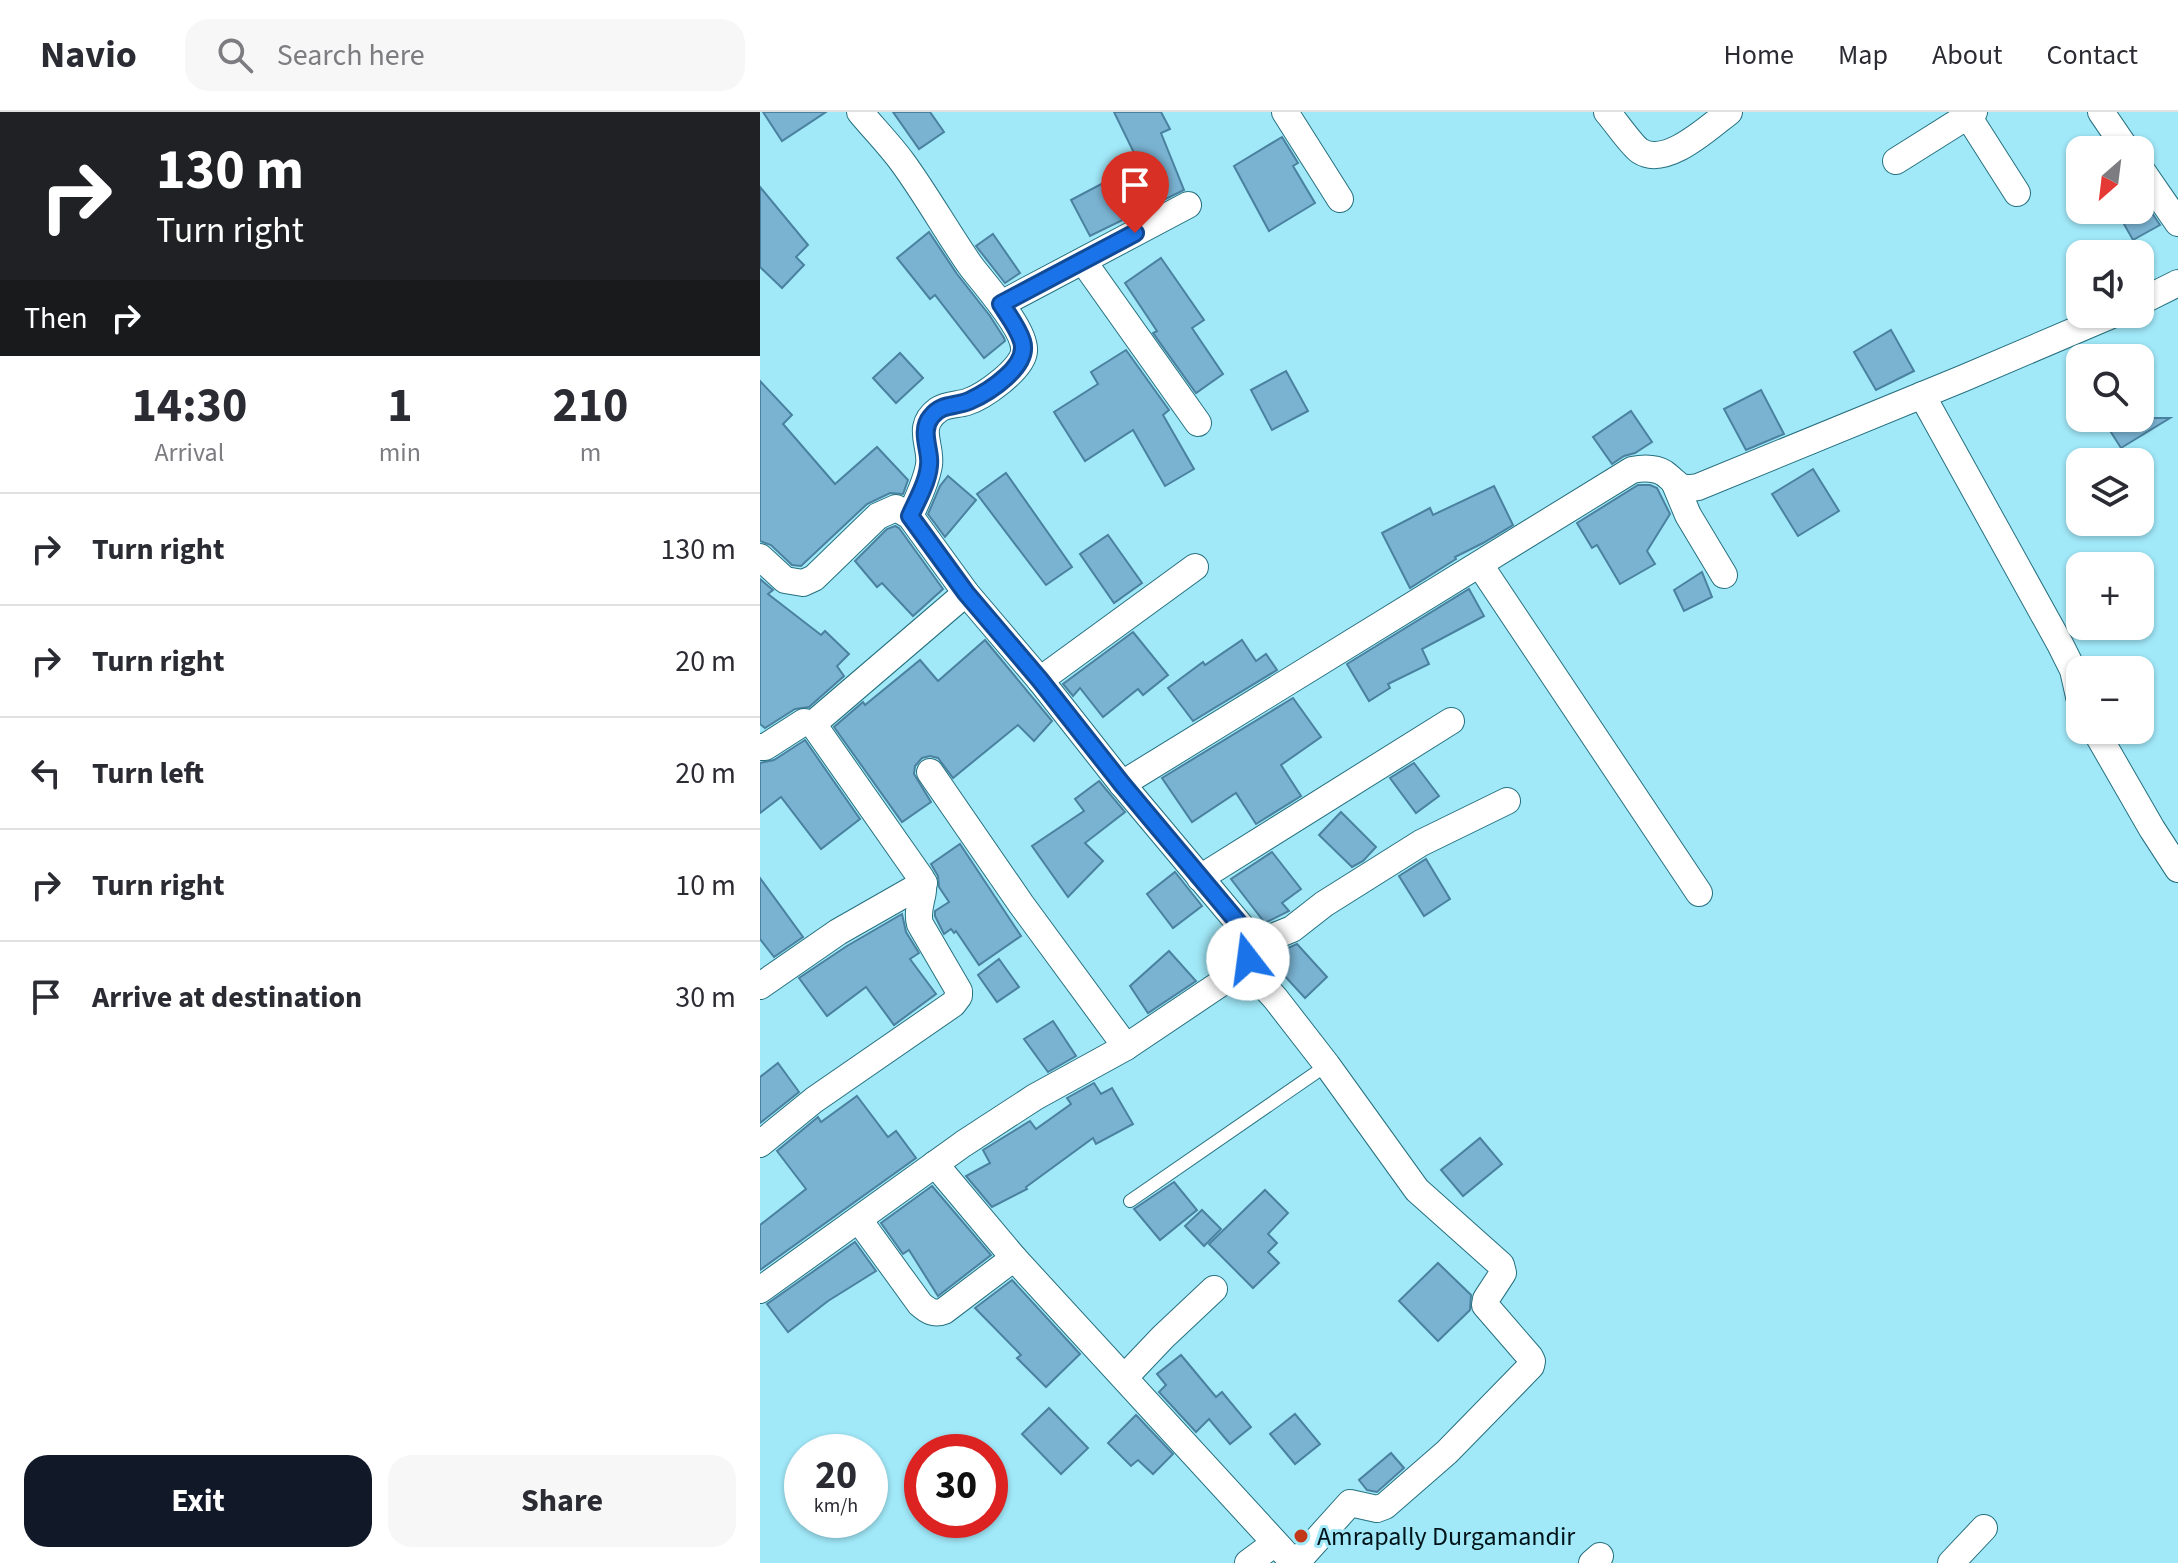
<!DOCTYPE html>
<html lang="en">
<head>
<meta charset="utf-8">
<style>
  body { margin:0; font-family:"Source Sans 3",sans-serif; background:#f7f7f7; color:#2b2b33; height:100vh; display:flex; flex-direction:column; font-size:30px; white-space:nowrap }
  * { box-sizing:border-box; margin:0 }
  p { font-size:26px; color:#7c7c81 }
  .icon { flex:none; width:44px; height:44px; fill:none; stroke:currentColor; stroke-width:2; stroke-linecap:round; stroke-linejoin:round }
  .map { position:relative; flex:1; overflow:hidden }
  .details { display:flex; flex-direction:column; background:#fff; width:760px }
  .details>* { flex:none }
  .guide { background:#202124; color:#fff; overflow:hidden }
  .needle { width:52px; rotate:208deg }
  .buttons { position:absolute; left:1306px; top:24px; display:grid; gap:16px }
  .buttons a { display:grid; place-items:center; width:88px; height:88px; border-radius:16px; background:#fff; box-shadow:0 2px 6px #0004; font-size:40px }
  .speed { position:absolute; left:24px; top:1322px; display:flex; gap:16px; font-size:40px; font-weight:700; text-align:center }
  .speed>* { display:grid; place-content:center; width:104px; height:104px; border-radius:50%; background:#fff; box-shadow:0 2px 6px #0004; line-height:1 }
  .speed small { font-size:20px; font-weight:400 }
  .speed .limit { border:12px solid #d22; background:#fff; color:#111 }
  .pin { position:absolute; display:grid; place-items:center; width:68px; height:68px; color:#fff; margin:-82px -34px; border-radius:50% 50% 50% 0; rotate:-45deg; box-shadow:0 0 8px #0007 }
  .pin .icon { rotate:45deg }
  .me { position:absolute; width:88px; margin:-44px; rotate:345deg; stroke-linejoin:round; filter:drop-shadow(0 0 6px #0008) }
  .turn { display:flex; align-items:center; gap:28px; height:168px; padding:0 24px; font-size:36px }
  .turn .icon { width:104px; height:104px; stroke-width:2.5 }
  .turn b { display:block; font-size:56px; line-height:68px }
  .then { display:flex; align-items:center; height:76px; padding:0 24px; background:#0003; gap:16px; font-size:30px }
  .eta { display:flex; justify-content:space-evenly; align-items:center; height:136px; text-align:center }
  .eta b { font-size:48px; font-weight:700; line-height:56px }
  .action { display:flex; gap:16px; margin-top:auto; padding:16px 24px }
  .action a { flex:1; height:92px; border-radius:24px; background:#111827; color:#fff; font-size:32px; font-weight:700; line-height:92px; text-align:center }
  .action a+a { background:#f7f7f7; color:#2b2b33 }
  ul { padding:0; list-style:none }
  li { display:flex; align-items:center; gap:24px; height:112px; padding:0 24px; border-top:2px solid #e1e1e2 }
  li div { flex:1 }
  li b { display:block; font-size:30px }
  li em { font-style:normal }
  header { display:flex; align-items:center; gap:48px; box-sizing:border-box; height:112px; padding:0 40px; background:#fff; border-bottom:2px solid #e1e1e2 }
  header strong { font-size:38px }
  nav { display:flex; gap:44px; margin-inline-start:auto; font-size:28px }
  .search { width:560px; height:72px; background:#f7f7f7; display:flex; align-items:center; gap:20px; box-sizing:border-box; padding:0 28px; border-radius:24px; color:#7c7c81; font-size:30px }
  main { display:flex; flex:1; min-height:0 }
  .map>svg:first-child { display:block }
  .building { fill:#7ab3d2; stroke:#4a819f; stroke-width:2 }
  .lines { fill:none; stroke-linecap:round; stroke-linejoin:round }
  .lane-casing { stroke:#26707f; stroke-width:14 }
  .street-casing { stroke:#26707f; stroke-width:28 }
  .lane { stroke:#fff; stroke-width:12 }
  .street { stroke:#fff; stroke-width:26 }
  .route-casing { stroke:#114b97; stroke-width:20 }
  .route { stroke:#1a73e8; stroke-width:14 }
  .poi-dot { fill:#c23819; stroke:#a1e9f9; stroke-width:3 }
  .labels { text-anchor:middle; stroke-width:6; stroke-linejoin:round; paint-order:stroke }
  .poi-label { font-size:26px; fill:#011419; stroke:#a1e9f9; text-anchor:start }
</style>
</head>
<body>
<header>
<strong>Navio</strong>
<div class="search"><svg class="icon" aria-label="search" viewBox="0 0 24 24"><circle cx="10" cy="10" r="6"/><path d="M15 15l6 6"/></svg>Search here</div>
<nav><a>Home</a><a>Map</a><a>About</a><a>Contact</a></nav>
</header>
<main>
<section class="details">
<div class="guide">
<div class="turn"><svg class="icon" aria-label="right" viewBox="0 0 24 24"><path d="M7 20v-9h11M14 6l5 5-5 5"/></svg><div><b>130 m</b>Turn right</div></div>
<div class="then">Then<svg class="icon" aria-label="right" viewBox="0 0 24 24"><path d="M7 20v-9h11M14 6l5 5-5 5"/></svg></div>
</div>
<div class="eta">
<div><b>14:30</b><p>Arrival</p></div>
<div><b>1</b><p>min</p></div>
<div><b>210</b><p>m</p></div>
</div>
<ul>
<li><svg class="icon" aria-label="right" viewBox="0 0 24 24"><path d="M7 20v-9h11M14 6l5 5-5 5"/></svg><div><b>Turn right</b></div><em>130 m</em></li>
<li><svg class="icon" aria-label="right" viewBox="0 0 24 24"><path d="M7 20v-9h11M14 6l5 5-5 5"/></svg><div><b>Turn right</b></div><em>20 m</em></li>
<li><svg class="icon" aria-label="left" viewBox="0 0 24 24"><path d="M17 20v-9H6M10 6l-5 5 5 5"/></svg><div><b>Turn left</b></div><em>20 m</em></li>
<li><svg class="icon" aria-label="right" viewBox="0 0 24 24"><path d="M7 20v-9h11M14 6l5 5-5 5"/></svg><div><b>Turn right</b></div><em>10 m</em></li>
<li><svg class="icon" aria-label="arrive" viewBox="0 0 24 24"><path d="M6 21V4h12l-3 4 3 4H6"/></svg><div><b>Arrive at destination</b></div><em>30 m</em></li>
</ul>
<div class="action"><a>Exit</a><a>Share</a></div>
</section>
<div class="map">
<svg width="1418" height="1451" viewBox="0 0 1418 1451">
  <rect width="100%" height="100%" fill="#a1e9f9"/>
  <g class="building">
    <polygon points="3,0 66,0 22,29"/>
    <polygon points="133,0 170,0 184,20 159,37"/>
    <polygon points="354,0 401,0 410,17 401,21 424,78 330,124 311,88 370,57 368,53 378,49"/>
    <polygon points="522,25 538,51 533,54 555,91 509,119 474,54"/>
    <polygon points="0,75 48,133 36,145 44,153 22,176 0,155"/>
    <polygon points="1356,98 1390,98 1400,113 1373,128"/>
    <polygon points="169,120 197,162 230,204 244,226 245,229 224,246 175,183 170,187 137,146"/>
    <polygon points="233,122 260,161 245,171 216,134"/>
    <polygon points="401,146 444,208 432,216 463,262 436,281 393,221 397,219 365,171"/>
    <polygon points="1131,218 1154,259 1116,278 1094,240"/>
    <polygon points="366,238 409,298 403,303 434,357 405,374 373,318 325,349 294,300 338,272 331,260"/>
    <polygon points="140,241 163,266 136,291 113,266"/>
    <polygon points="526,259 548,299 512,318 491,278"/>
    <polygon points="0,269 32,303 23,312 75,372 117,335 148,368 143,382 130,381 107,392 41,454 32,453 11,433 0,429"/>
    <polygon points="1001,278 1024,322 986,338 964,297"/>
    <polygon points="871,299 892,330 875,341 864,344 852,352 833,325"/>
    <polygon points="1342,306 1410,306 1361,336"/>
    <polygon points="1053,357 1079,399 1038,424 1012,382"/>
    <polygon points="246,361 312,455 286,473 217,382"/>
    <polygon points="188,364 216,388 185,425 168,402 180,374"/>
    <polygon points="878,373 890,373 897,376 910,402 887,439 895,452 860,472 837,433 832,436 817,411"/>
    <polygon points="734,374 753,413 723,431 695,445 696,447 650,476 622,421 670,396 673,403"/>
    <polygon points="135,414 139,416 183,477 153,504 122,471 117,475 95,449 127,417"/>
    <polygon points="348,423 382,471 354,491 320,442"/>
    <polygon points="942,460 952,485 924,499 914,478"/>
    <polygon points="0,467 13,478 8,482 61,523 65,519 89,542 77,554 84,564 49,595 35,597 5,616 0,612"/>
    <polygon points="709,477 724,504 662,537 669,552 628,572 630,576 609,589 587,552"/>
    <polygon points="373,520 408,563 383,583 378,577 343,605 320,576 313,584 303,572"/>
    <polygon points="225,528 292,609 274,629 258,613 193,666 178,646 170,644 162,646 155,654 154,662 171,690 142,710 74,615 103,590 105,593 160,548 178,569"/>
    <polygon points="482,528 496,549 506,542 517,558 433,609 408,576 443,550 445,553"/>
    <polygon points="533,586 561,625 521,653 541,684 496,712 476,681 432,710 402,666"/>
    <polygon points="45,628 100,707 61,737 21,685 0,701 0,651 14,648"/>
    <polygon points="654,651 679,684 656,701 630,666"/>
    <polygon points="339,669 365,700 325,731 343,749 308,785 272,734 324,699 315,687"/>
    <polygon points="581,700 616,735 603,749 592,755 559,723"/>
    <polygon points="200,732 261,824 219,853 196,819 194,821 191,817 184,822 175,804 175,799 189,790 179,775 178,764 171,752"/>
    <polygon points="512,740 541,777 522,791 529,799 505,811 471,767"/>
    <polygon points="666,747 690,787 664,804 639,764"/>
    <polygon points="415,760 442,794 413,816 387,782"/>
    <polygon points="0,766 43,825 14,845 0,827"/>
    <polygon points="142,802 146,820 159,841 150,847 176,882 134,913 106,875 67,904 39,866 87,834"/>
    <polygon points="537,832 567,865 545,886 510,848 521,839"/>
    <polygon points="409,839 436,869 388,901 370,874"/>
    <polygon points="239,847 259,875 237,890 218,863"/>
    <polygon points="293,909 316,944 288,960 264,927"/>
    <polygon points="18,951 39,980 0,1011 0,965"/>
    <polygon points="334,971 341,982 352,976 373,1012 336,1032 333,1026 266,1075 267,1077 232,1095 206,1064 230,1051 223,1038 270,1009 276,1017 311,992 307,986"/>
    <polygon points="97,984 128,1025 136,1019 156,1046 0,1158 0,1113 46,1077 17,1039 58,1005 61,1010"/>
    <polygon points="720,1026 742,1052 703,1084 681,1058"/>
    <polygon points="414,1070 437,1098 400,1128 374,1097"/>
    <polygon points="172,1074 231,1143 178,1184 149,1138 143,1142 121,1111"/>
    <polygon points="505,1078 528,1101 508,1122 517,1131 508,1140 519,1151 493,1176 449,1132"/>
    <polygon points="442,1098 461,1117 444,1134 425,1114"/>
    <polygon points="95,1130 116,1159 68,1189 28,1220 7,1192"/>
    <polygon points="678,1151 711,1183 710,1198 678,1229 639,1189"/>
    <polygon points="252,1168 320,1242 286,1275 257,1246 261,1243 215,1196"/>
    <polygon points="421,1243 456,1285 462,1280 491,1315 470,1332 449,1307 436,1320 399,1280 406,1273 397,1262"/>
    <polygon points="289,1296 328,1336 301,1362 262,1322"/>
    <polygon points="535,1302 560,1332 535,1352 510,1322"/>
    <polygon points="376,1303 413,1342 393,1362 378,1348 371,1354 348,1331"/>
    <polygon points="631,1341 644,1356 617,1380 607,1378 599,1368"/>
  </g>
  <g class="lines">
    <defs>
      <polyline id="lane" points="370,1089 567,953"/>
      <g id="street">
        <path d="M 100,0 C 114,17 130,33 143,51 C 167,84 187,120 210,153 C 223,171 266,217 264,239 C 263,257 223,285 207,290 C 198,293 186,292 178,298 C 155,315 172,333 169,353 C 166,371 157,388 150,404"/>
        <polyline points="525,0 580,87"/>
        <path d="M 847,0 C 855,9 872,34 880,39 C 906,56 949,15 969,0"/>
        <polyline points="1341,0 1367,38"/>
        <polyline points="1208,4 1257,81"/>
        <polyline points="1136,49 1214,0"/>
        <polyline points="1380,56 1418,111"/>
        <polyline points="323,149 438,311"/>
        <polyline points="1380,190 1418,171"/>
        <polyline points="241,192 428,93"/>
        <polyline points="1162,283 1300,532 1313,558 1320,589"/>
        <polyline points="915,372 928,403 964,463"/>
        <polyline points="0,445 25,468 43,471 54,466 118,404 136,396 150,404 206,481 280,568 362,672 486,820 490,834 488,853 494,863 515,886 567,953 657,1078 741,1153 743,1161 726,1187 725,1193 770,1245 772,1249 771,1254 687,1340 625,1394 617,1397 590,1391 536,1451"/>
        <polyline points="720,453 939,781"/>
        <polyline points="280,568 435,455"/>
        <polyline points="53,612 206,481"/>
        <polyline points="1335,618 1392,717 1418,757"/>
        <path d="M 0,635 L 5,635 L 44,610 L 53,612 L 161,766 C 168,781 155,794 160,812 L 199,879 L 199,884 L 193,892 L 54,988 L 0,1032"/>
        <polyline points="170,660 261,792 366,935"/>
        <path d="M 362,672 L 872,358 C 882,356 894,355 904,361 C 918,371 918,379 938,375 L 1204,266 L 1354,202"/>
        <polyline points="440,766 691,609"/>
        <polyline points="490,834 532,817 564,792 661,731 747,689"/>
        <polyline points="0,874 78,820 164,771"/>
        <polyline points="175,1052 254,1146 534,1451"/>
        <path d="M 99,1108 L 160,1192 C 168,1199 174,1203 184,1199 L 254,1146"/>
        <polyline points="0,1178 203,1032 275,985 366,935 488,853"/>
        <polyline points="365,1265 403,1225 454,1177"/>
        <polyline points="488,1451 515,1431"/>
        <polyline points="832,1451 840,1444"/>
        <polyline points="1191,1451 1224,1416"/>
      </g>
    </defs>
    <use href="#lane" class="lane-casing"/>
    <use href="#street" class="street-casing"/>
    <use href="#lane" class="lane"/>
    <use href="#street" class="street"/>
  </g>
  <g class="lines">
    <defs>
      <path id="route" d="M 375,121 L 241,192 C 248,203 258,216 262,229 C 270,254 229,280 209,289 C 195,295 181,291 171,305 C 161,317 168,333 169,346 C 171,365 157,388 150,404 L 206,481 L 280,568 L 362,672 L 486,820 L 490,834 L 488,847"/>
    </defs>
    <use href="#route" class="route-casing"/>
    <use href="#route" class="route"/>
  </g>
  <circle class="poi-dot" cx="541" cy="1424" r="8"/>
  <g class="labels">
    <g class="poi-label">
      <text x="557" y="1433">Amrapally Durgamandir</text>
    </g>
  </g>
</svg>
<div class="buttons">
<a><svg class="needle" viewBox="-14 -14 28 28"><path d="M0-13l5 13h-10z" fill="#e53935"/><path d="M0 13l5-13h-10z" fill="#7c7c81"/></svg></a>
<a><svg class="icon" aria-label="sound" viewBox="0 0 24 24"><path d="M4 9h4l5-4v14l-5-4H4zM17 9q2 3 0 6"/></svg></a>
<a><svg class="icon" aria-label="search" viewBox="0 0 24 24"><circle cx="10" cy="10" r="6"/><path d="M15 15l6 6"/></svg></a>
<a><svg class="icon" aria-label="layers" viewBox="0 0 24 24"><path d="M12 4l9 5-9 5-9-5zM3 14l9 5 9-5"/></svg></a>
<a>+</a>
<a>−</a>
</div>
<div class="speed"><div>20<small>km/h</small></div><div class="limit">30</div></div>
<div class="pin" style="left:375px;top:121px;background:#d93025"><svg class="icon" aria-label="arrive" viewBox="0 0 24 24"><path d="M6 21V4h12l-3 4 3 4H6"/></svg></div>
<svg class="me" style="left:488px;top:847px" viewBox="-20 -20 40 40"><circle r="19" fill="#fff"/><path d="M0-13L10 11 0 6-10 11z" fill="#1a73e8"/></svg>
</div>
</main>
</body>
</html>
